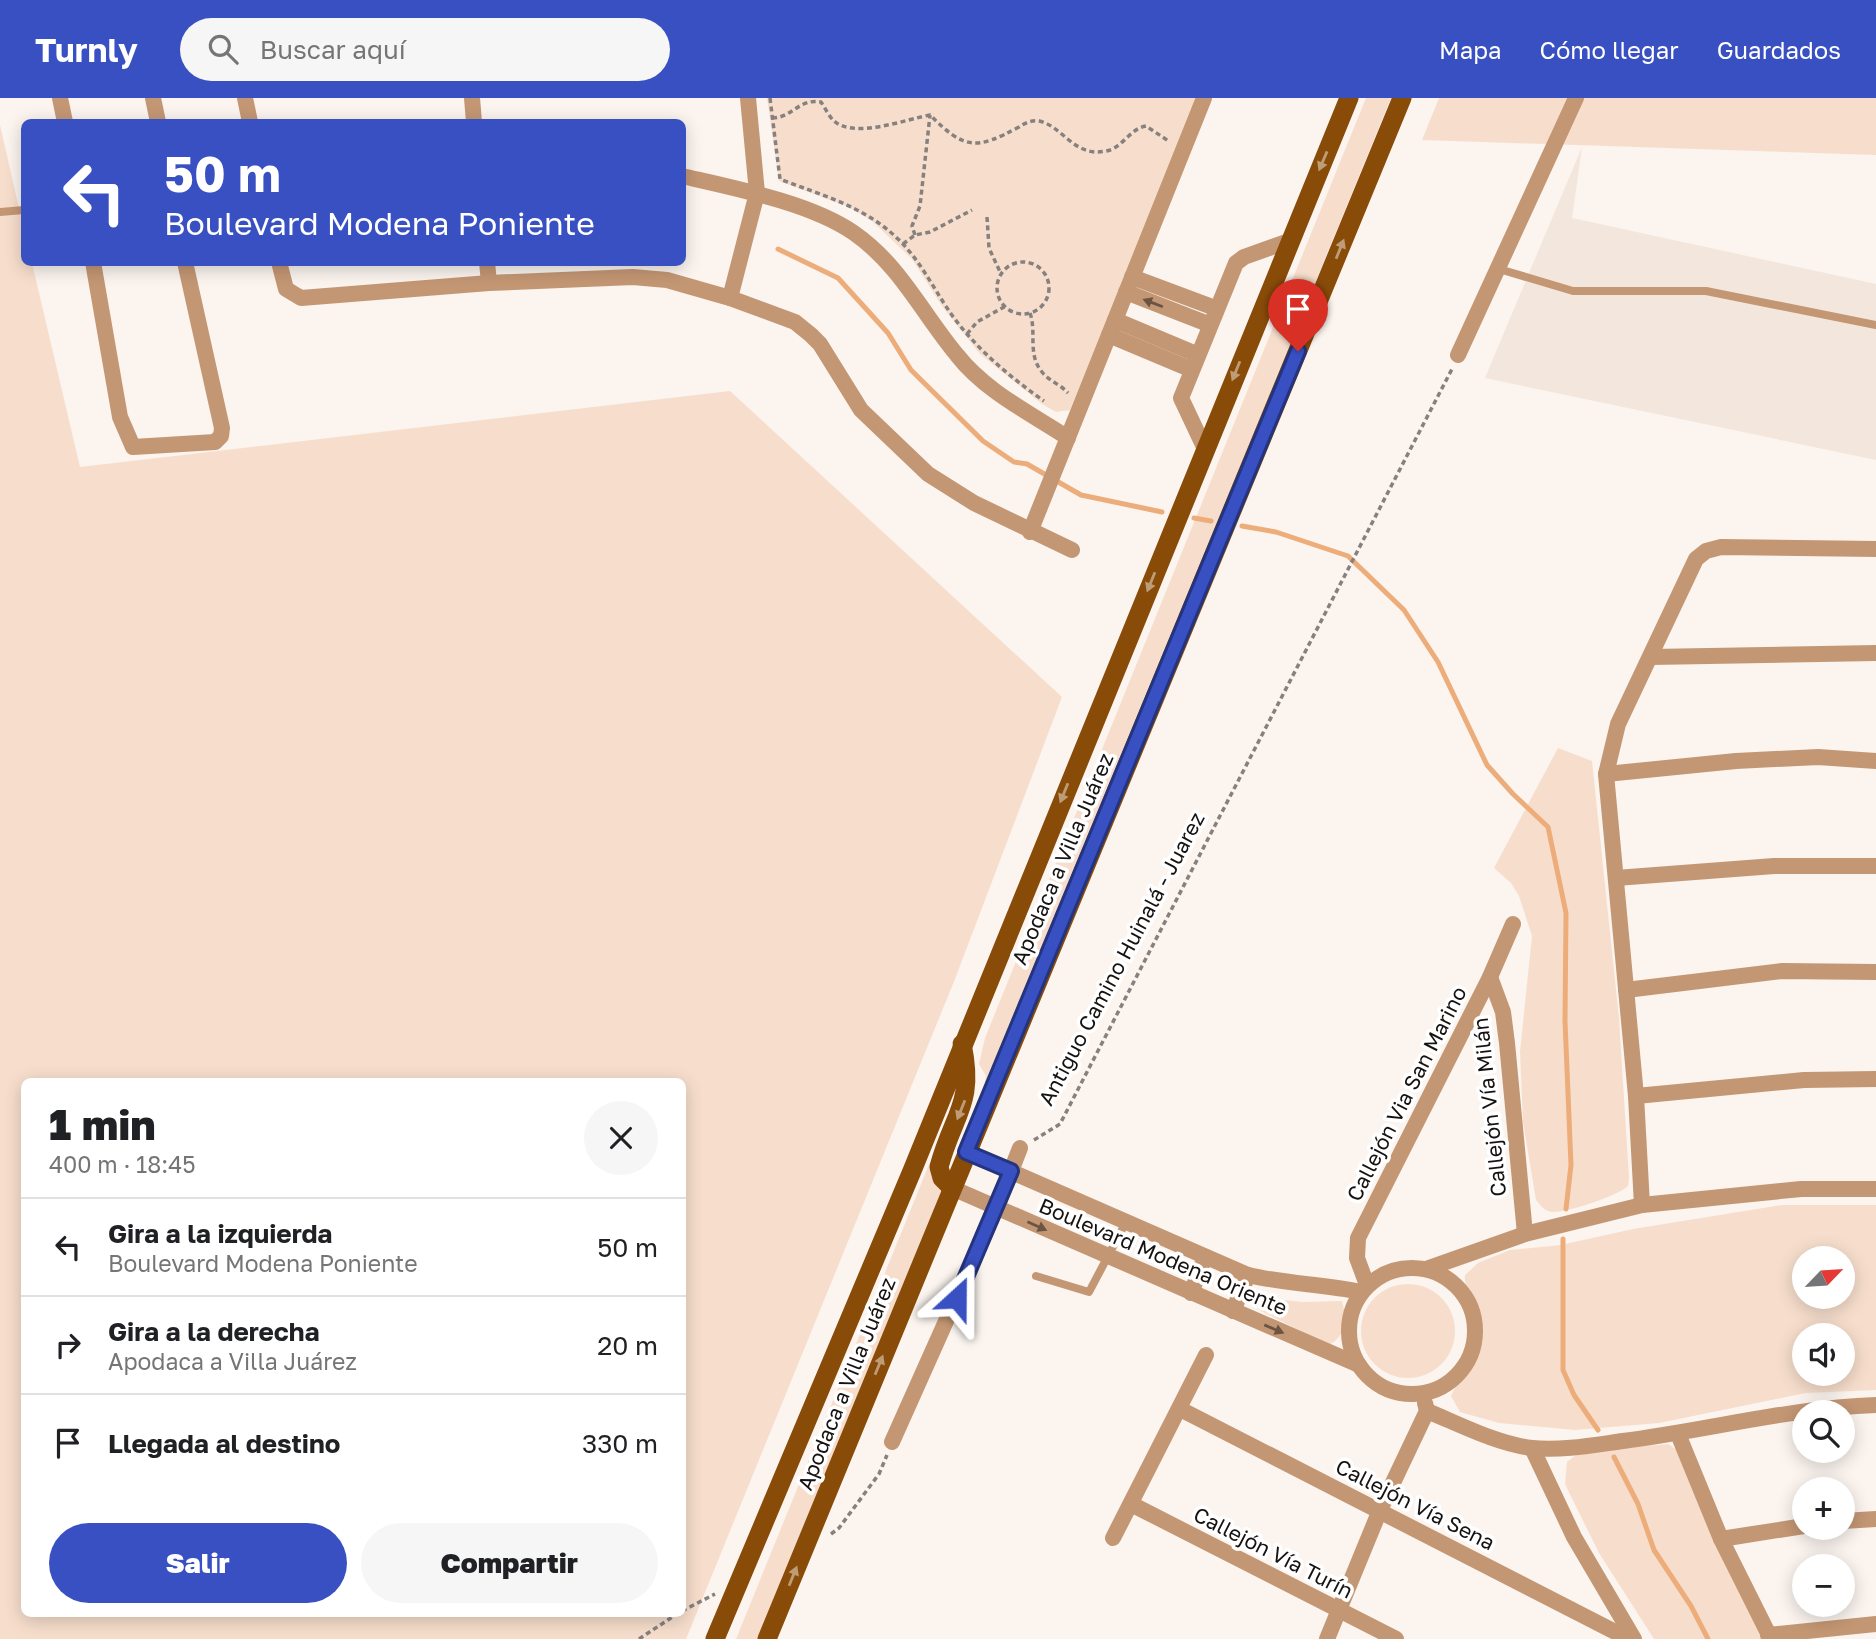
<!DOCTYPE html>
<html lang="es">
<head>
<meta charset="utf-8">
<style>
  body { margin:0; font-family:"Golos Text",sans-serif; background:#f6f6f6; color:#202124; height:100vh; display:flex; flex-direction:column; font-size:26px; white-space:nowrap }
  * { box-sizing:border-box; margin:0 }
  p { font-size:23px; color:#757577 }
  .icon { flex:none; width:38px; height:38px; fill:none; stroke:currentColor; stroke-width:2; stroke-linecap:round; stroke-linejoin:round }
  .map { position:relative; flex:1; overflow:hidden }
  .side { position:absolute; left:21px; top:980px; width:665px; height:539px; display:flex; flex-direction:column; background:#fff; border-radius:10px; box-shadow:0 4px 18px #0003 }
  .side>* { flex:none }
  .guide { position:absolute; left:21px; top:21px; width:665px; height:147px; border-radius:10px; box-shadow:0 4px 18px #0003; background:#3850c2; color:#fff; overflow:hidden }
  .needle { width:46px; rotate:65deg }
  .tools { position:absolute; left:1792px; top:1148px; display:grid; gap:14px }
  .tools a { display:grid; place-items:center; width:63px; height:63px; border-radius:50%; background:#fff; box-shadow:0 4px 18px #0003; font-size:35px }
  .pin { position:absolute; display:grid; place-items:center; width:60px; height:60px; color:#fff; margin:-72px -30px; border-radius:50% 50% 50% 0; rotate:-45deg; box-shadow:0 0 7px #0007 }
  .pin .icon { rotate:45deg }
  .me { position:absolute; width:77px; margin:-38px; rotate:24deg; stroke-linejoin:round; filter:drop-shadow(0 0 5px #0008) }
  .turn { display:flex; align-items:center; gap:24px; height:147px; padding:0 28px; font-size:32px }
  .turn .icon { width:91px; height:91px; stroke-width:2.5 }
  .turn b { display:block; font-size:49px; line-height:60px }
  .round { display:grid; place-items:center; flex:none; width:74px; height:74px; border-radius:37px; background:#f6f6f6 }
  .summary { display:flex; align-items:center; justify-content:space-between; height:119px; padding:0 28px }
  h1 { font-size:42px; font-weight:800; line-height:52px }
  .primary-button { display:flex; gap:14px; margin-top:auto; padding:14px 28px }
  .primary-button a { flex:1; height:80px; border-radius:42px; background:#3850c2; color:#fff; font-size:28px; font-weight:800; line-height:80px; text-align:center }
  .primary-button a+a { background:#f6f6f6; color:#202124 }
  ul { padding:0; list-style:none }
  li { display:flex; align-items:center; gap:21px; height:98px; padding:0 28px; border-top:2px solid #e0e0e0 }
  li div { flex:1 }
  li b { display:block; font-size:26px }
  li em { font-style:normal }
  header { display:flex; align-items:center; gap:42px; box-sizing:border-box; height:98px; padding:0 35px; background:#3850c2; color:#fff }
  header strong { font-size:33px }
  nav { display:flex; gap:38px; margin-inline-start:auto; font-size:24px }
  .search { width:490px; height:63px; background:#f6f6f6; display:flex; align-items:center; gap:18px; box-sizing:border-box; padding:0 24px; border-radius:38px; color:#757577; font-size:26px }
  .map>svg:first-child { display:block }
  .built { fill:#f3e6dc }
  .green { fill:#f7decc; fill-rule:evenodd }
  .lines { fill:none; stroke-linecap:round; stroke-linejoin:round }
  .stream { stroke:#edad7a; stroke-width:5 }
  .path { stroke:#86817e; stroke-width:3.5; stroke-dasharray:5 3.5; stroke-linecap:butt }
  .service { stroke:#c49774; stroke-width:8 }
  .minor { stroke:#c49774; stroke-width:16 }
  .primary { stroke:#894b08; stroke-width:19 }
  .oneway { fill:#be9c77 }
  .oneway2 { fill:#6c5442 }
  .route-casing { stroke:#24347e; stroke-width:18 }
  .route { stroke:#3850c2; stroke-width:12 }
  .labels { text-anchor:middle; stroke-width:7; stroke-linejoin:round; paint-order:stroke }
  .street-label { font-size:21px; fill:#151211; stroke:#fff }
</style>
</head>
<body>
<header>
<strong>Turnly</strong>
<div class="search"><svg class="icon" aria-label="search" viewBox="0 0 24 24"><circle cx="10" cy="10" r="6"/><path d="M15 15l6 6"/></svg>Buscar aquí</div>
<nav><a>Mapa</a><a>Cómo llegar</a><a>Guardados</a></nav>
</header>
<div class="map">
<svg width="1876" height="1541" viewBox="0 0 1876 1541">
  <rect width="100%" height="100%" fill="#fbf4ef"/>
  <polygon class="built" points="1582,49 1572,120 1876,186 1876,362 1485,280"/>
  <g class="green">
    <polygon points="767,0 1199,0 1070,312 1056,314 1042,306 980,256 942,208 912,161 872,123 849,109 779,83"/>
    <polygon points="1366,0 1391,0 984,991 986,978 979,966 985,940"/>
    <polygon points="1439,0 1876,0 1876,57 1422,42"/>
    <path d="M 0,27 L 24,132 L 24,164 L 32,165 L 80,369 L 730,293 L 1062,599 L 955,881 L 686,1541 L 0,1541 ZM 24,984 L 682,984 L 682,1516 L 24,1516 Z"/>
    <path d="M 1558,650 L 1592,663 L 1619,920 L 1629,1080 L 1628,1088 C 1618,1098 1568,1114 1554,1114 C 1545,1114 1541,1108 1536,1102 L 1523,1024 L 1520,954 L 1532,838 L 1519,798 L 1511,785 L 1494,770 Z"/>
    <polygon points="952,1010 943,1095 760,1541 736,1541"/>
    <path d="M 1782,1107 L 1876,1107 L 1876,1292 L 1806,1295 L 1659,1325 L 1575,1332 L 1499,1325 L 1460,1314 L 1451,1298 C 1460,1276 1480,1260 1481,1234 C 1482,1214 1463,1196 1465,1177 L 1478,1165 L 1510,1152 L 1561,1147 L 1633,1131 ZM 1843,1160 L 1843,1199 L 1804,1199 L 1804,1160 ZM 1843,1237 L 1843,1276 L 1804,1276 L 1804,1237 Z"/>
    <circle cx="1408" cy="1233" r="47"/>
    <path d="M 1257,1199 L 1303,1204 L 1342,1203 C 1347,1220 1346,1240 1328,1247 L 1259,1212 L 1252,1205 Z"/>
    <polygon points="1668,1346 1679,1353 1762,1541 1654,1541 1599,1455 1565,1386 1567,1364 1580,1354"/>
  </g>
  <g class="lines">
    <g class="stream">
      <polyline points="778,151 838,180 888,235 911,272 983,343 1014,364 1027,366 1081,397 1162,414"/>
      <polyline points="1194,420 1211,423"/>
      <polyline points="1242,428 1276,434 1348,458 1404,512 1438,564 1487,667 1513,696 1548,729 1566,815 1565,923 1571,1067 1566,1111"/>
      <polyline points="1563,1141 1563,1272 1574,1297 1598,1332"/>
      <polyline points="1614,1359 1638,1406 1654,1452 1691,1508 1708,1541"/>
    </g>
    <g class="path">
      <path d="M 770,0 L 780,81 C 823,98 864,108 898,141 C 922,164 935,194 954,220 C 979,253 1010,279 1044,303"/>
      <path d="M 772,20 C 792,20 799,0 821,4 C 825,10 829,18 833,22 C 852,42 907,21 930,17 C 965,52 976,52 1019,29 C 1025,25 1031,22 1039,23 C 1063,28 1074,60 1106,53 C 1123,50 1129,31 1146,28 L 1170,44"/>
      <polyline points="987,119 989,150 1001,176"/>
      <polyline points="915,137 912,128 920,108 930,17"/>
      <polyline points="903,146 915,137 930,134 972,112"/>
      <circle cx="1023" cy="190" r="26"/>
      <path d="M 1030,215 C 1037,235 1027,256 1042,274 C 1049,283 1060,286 1068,295"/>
      <polyline points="967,236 977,224 1004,209"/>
      <polyline points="1034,1042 1060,1026 1452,271"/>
      <polyline points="831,1436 839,1430 879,1376 887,1357"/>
      <polyline points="682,1513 715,1496"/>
      <polyline points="639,1541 677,1516"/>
    </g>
    <g class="service">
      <polyline points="0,114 24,112"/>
      <polyline points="1499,171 1573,193 1706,193 1876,227"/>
      <polyline points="1036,1178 1089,1194 1126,1124"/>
    </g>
    <g class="minor">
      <polyline points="60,0 65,24"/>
      <polyline points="153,0 158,24"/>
      <polyline points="245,0 250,24"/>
      <polyline points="472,0 474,24"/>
      <path d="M 682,78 C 734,90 811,105 854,135 C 900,167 922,215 957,257 C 985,293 1030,315 1068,340"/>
      <polyline points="93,164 120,319 133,349 215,344 221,338 222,330 185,164"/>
      <polyline points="279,164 286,191 301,200 489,185 633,179 667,182 730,200 795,224 811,237 820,246 861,312 928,376 974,405 1072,452"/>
      <polyline points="487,164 489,185"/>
      <polyline points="1132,179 1215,210"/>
      <polyline points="1126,194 1208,226"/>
      <polyline points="730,200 757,95 748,0"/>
      <polyline points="1115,222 1196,256"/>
      <polyline points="1109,237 1190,271"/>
      <polyline points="1458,257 1576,0"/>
      <polyline points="1205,351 1181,300 1236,165 1244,159 1289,143"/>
      <polyline points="1030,434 1204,0"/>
      <polyline points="1651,559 1876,555"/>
      <polyline points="1606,676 1736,663 1818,659 1876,663"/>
      <polyline points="1616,780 1774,768 1876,768"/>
      <polyline points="1490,879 1503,914 1507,945 1525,1136"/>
      <polyline points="1626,892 1782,873 1876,874"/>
      <polyline points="1636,998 1804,982 1876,981"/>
      <path d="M 966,1054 L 1248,1177 C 1286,1186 1324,1186 1361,1194"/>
      <polyline points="952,1090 1359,1267"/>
      <polyline points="1642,1107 1636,998 1606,676 1618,626 1696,461 1706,453 1721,449 1876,451"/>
      <circle cx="1412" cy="1233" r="63"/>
      <polyline points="1426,1171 1525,1136 1642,1107 1801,1091 1876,1091"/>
      <polyline points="1367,1187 1357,1160 1358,1140 1490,879 1513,826"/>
      <polyline points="1191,1195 1205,1159"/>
      <polyline points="1233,1213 1248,1177"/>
      <polyline points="1180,1311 1629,1541"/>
      <path d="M 1427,1313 C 1459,1326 1497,1346 1532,1350 C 1561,1353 1594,1347 1623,1343 C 1708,1332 1790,1310 1876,1307"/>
      <polyline points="1678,1336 1721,1441 1771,1541"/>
      <polyline points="892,1344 997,1109 1020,1050"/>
      <polyline points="1532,1350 1574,1439 1634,1541"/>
      <polyline points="1131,1406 1396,1541"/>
      <polyline points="1843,1423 1876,1421"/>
      <polyline points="1113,1440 1206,1257"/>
      <polyline points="1721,1441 1804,1428"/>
      <polyline points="1768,1537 1876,1526"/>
      <polyline points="1327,1541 1380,1412 1427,1313 1425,1305"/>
    </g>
    <g class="primary">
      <path d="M 952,1090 L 942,1080 L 939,1069 C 953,1016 975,1006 962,946"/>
      <polyline points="715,1541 912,1073 1349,0"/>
      <polyline points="767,1541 1402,0"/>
    </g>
  </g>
  <defs><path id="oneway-solid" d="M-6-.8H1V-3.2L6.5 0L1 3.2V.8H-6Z" transform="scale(1.75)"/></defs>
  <g class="oneway">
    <use href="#oneway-solid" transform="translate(1323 63) rotate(113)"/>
    <use href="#oneway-solid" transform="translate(1340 151) rotate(-68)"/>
    <use href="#oneway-solid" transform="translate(1236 273) rotate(112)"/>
    <use href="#oneway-solid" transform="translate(1151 484) rotate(112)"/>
    <use href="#oneway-solid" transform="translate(1064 695) rotate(112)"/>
    <use href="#oneway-solid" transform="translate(961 1012) rotate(112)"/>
    <use href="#oneway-solid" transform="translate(879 1267) rotate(-68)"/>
    <use href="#oneway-solid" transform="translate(793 1478) rotate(-68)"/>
  </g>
  <g class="oneway2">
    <use href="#oneway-solid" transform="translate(1153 205) rotate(-159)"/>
    <use href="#oneway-solid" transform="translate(1037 1128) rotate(24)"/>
    <use href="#oneway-solid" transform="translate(1274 1231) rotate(23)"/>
  </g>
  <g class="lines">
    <defs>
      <polyline id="route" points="957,1200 1011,1073 966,1054 1298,253"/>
    </defs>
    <use href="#route" class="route-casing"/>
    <use href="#route" class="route"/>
  </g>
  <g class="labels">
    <g class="street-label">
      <text transform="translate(1063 761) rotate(-67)" y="7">Apodaca a Villa Juárez</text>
      <text transform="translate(1122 861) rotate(-62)" y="7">Antiguo Camino Huinalá - Juarez</text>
      <text transform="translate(1407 996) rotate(-63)" y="7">Callejón Via San Marino</text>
      <text transform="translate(1490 1009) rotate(-96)" y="7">Callejón Vía Milán</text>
      <text transform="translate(1163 1159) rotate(23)" y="7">Boulevard Modena Oriente</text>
      <text transform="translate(847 1286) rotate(-68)" y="7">Apodaca a Villa Juárez</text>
      <text transform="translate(1415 1407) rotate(27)" y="7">Callejón Vía Sena</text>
      <text transform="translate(1273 1455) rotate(27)" y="7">Callejón Vía Turín</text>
    </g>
  </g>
</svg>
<div class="tools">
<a><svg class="needle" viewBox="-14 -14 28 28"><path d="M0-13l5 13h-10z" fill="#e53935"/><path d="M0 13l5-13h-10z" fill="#757577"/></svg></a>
<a><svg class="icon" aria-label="sound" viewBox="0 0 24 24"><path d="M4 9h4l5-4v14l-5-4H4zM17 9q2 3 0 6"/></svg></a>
<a><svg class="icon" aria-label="search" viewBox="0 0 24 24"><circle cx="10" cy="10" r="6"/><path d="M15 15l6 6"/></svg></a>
<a>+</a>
<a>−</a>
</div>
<div class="pin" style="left:1298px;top:253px;background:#d93025"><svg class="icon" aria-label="arrive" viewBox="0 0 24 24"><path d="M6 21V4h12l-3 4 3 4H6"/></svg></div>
<svg class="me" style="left:957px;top:1200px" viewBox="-20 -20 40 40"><path d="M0-17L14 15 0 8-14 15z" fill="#3850c2" stroke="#fff" stroke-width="4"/></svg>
<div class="guide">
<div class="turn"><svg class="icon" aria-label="left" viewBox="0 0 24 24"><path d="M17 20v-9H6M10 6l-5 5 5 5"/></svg><div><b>50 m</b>Boulevard Modena Poniente</div></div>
</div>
<section class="side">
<div class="summary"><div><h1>1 min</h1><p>400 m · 18:45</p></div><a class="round"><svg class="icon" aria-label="close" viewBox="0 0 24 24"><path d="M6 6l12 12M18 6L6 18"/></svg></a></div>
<ul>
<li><svg class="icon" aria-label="left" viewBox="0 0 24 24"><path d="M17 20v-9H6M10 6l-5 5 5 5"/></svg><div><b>Gira a la izquierda</b><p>Boulevard Modena Poniente</p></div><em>50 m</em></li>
<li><svg class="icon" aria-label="right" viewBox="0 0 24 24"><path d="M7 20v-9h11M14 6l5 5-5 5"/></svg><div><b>Gira a la derecha</b><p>Apodaca a Villa Juárez</p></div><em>20 m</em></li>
<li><svg class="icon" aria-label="arrive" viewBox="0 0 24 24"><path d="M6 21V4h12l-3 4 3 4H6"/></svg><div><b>Llegada al destino</b></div><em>330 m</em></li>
</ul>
<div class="primary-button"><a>Salir</a><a>Compartir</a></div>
</section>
</div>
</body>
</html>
